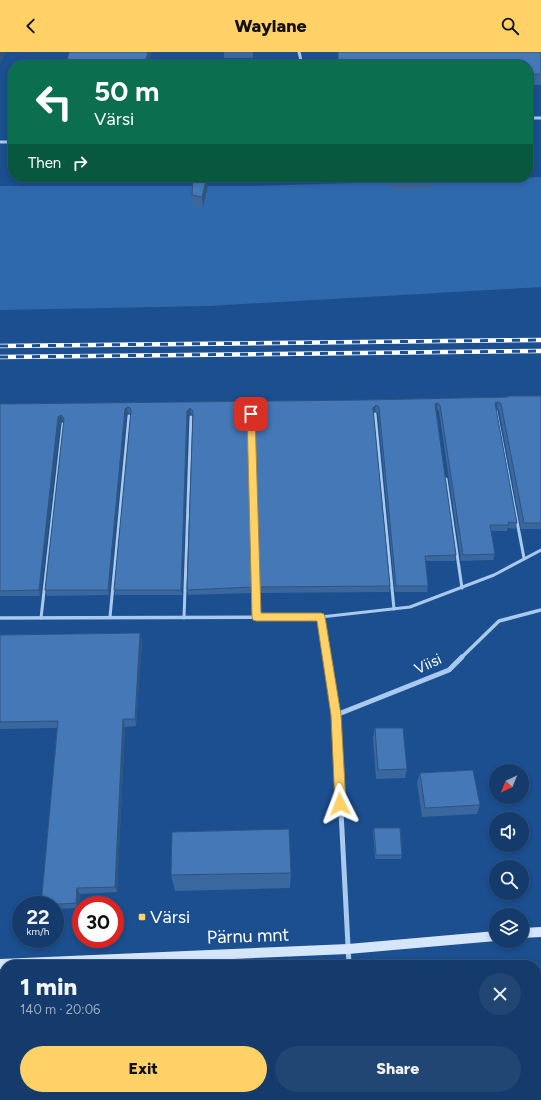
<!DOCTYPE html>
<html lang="en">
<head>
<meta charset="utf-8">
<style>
  body { margin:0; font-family:Figtree,sans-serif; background:#214673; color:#f1f3f6; height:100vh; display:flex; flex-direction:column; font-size:15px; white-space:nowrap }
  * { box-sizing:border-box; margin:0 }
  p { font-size:13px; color:#9dadc1 }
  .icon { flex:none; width:22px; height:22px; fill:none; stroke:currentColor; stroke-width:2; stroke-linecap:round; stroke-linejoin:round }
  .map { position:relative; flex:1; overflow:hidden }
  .panel { position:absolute; left:0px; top:908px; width:541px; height:140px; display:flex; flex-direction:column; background:#143b6b; border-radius:16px 16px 0 0; box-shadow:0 2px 6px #0003,0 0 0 1px #33557e }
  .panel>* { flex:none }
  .top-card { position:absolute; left:8px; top:8px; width:525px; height:122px; border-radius:16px; box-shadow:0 2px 6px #0003,0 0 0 1px #33557e; background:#0b6e4f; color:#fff; overflow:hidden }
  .needle { width:26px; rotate:223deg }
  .fabs { position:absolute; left:489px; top:712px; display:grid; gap:8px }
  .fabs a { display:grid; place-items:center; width:40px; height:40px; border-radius:50%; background:#143b6b; box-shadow:0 2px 6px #0003,0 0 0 1px #33557e; font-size:20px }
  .speed { position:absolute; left:12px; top:844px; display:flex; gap:8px; font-size:20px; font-weight:700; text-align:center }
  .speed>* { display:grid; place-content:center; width:52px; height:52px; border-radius:50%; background:#143b6b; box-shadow:0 2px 6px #0003,0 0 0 1px #33557e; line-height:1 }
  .speed small { font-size:10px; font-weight:400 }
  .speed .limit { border:6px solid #d22; background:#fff; color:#111 }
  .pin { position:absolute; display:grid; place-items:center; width:34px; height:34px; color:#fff; margin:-17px; border-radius:8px; box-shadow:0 2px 6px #0006 }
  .me { position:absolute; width:44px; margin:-22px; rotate:357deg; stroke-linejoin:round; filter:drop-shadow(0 0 3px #0008) }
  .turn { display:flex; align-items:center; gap:14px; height:84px; padding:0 20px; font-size:18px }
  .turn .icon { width:52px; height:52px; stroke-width:2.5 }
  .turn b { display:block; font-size:28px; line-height:34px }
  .then { display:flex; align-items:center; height:38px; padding:0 20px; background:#0003; gap:8px; font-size:15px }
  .round { display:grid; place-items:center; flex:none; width:42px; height:42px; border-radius:21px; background:#214673 }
  .head { display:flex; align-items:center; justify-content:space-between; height:68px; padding:0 20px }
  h1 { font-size:24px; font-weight:800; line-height:30px }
  .button { display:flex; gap:8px; margin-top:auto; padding:8px 20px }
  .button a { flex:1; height:46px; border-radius:24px; background:#ffd166; color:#111; font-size:16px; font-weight:800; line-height:46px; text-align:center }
  .button a+a { background:#214673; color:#f1f3f6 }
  header { display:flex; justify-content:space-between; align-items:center; height:52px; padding:0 20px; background:#ffd166; color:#111; font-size:18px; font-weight:800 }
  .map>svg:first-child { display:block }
  .green { fill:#2e69ad }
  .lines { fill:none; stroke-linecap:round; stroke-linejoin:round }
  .lane { stroke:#a9c9ee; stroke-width:3 }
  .street-far2 { stroke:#a9c9ee; stroke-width:3 }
  .street-far1 { stroke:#a9c9ee; stroke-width:3.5 }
  .street { stroke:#a9c9ee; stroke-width:5 }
  .secondary { fill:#d6e6fa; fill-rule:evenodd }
  .rail-casing { stroke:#fff; stroke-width:4.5 }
  .rail { stroke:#1b4f8f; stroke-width:3; stroke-dasharray:8; stroke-linecap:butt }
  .wall { fill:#3a679d }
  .shaded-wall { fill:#305480 }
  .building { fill:#4478b7; stroke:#305480 }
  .route { fill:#ffd166; stroke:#a68842 }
  .poi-dot { fill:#ffd166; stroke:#1b4f8f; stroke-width:1.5 }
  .labels { text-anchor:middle; stroke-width:3.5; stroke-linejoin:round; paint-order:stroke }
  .street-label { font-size:15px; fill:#fff; stroke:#1b4f8f }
  .near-poi-label { font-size:18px; fill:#fff; stroke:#1b4f8f; text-anchor:start }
  .near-street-label { font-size:18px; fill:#fff; stroke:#1b4f8f }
</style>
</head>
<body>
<header><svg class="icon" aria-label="back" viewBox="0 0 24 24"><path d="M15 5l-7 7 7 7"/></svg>Waylane<svg class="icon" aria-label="search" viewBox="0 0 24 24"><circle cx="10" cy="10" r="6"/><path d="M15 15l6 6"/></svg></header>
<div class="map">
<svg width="541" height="1048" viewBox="0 0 541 1048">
  <rect width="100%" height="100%" fill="#1b4f8f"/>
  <polygon class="green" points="541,125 541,235 208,254 0,258 0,134 255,134"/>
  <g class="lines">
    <g class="lane">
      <polyline points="496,359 524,506"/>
      <polyline points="251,362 256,565"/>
      <polyline points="375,362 394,557"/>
      <polyline points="446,427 462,536"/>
      <polyline points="110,565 129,364"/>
      <polyline points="321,565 410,555 494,523 541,498"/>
      <polyline points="41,566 63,372"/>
      <polyline points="184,566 191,365"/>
    </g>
    <g class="street-far2">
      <polyline points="299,0 302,13"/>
      <polyline points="528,66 541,66"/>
      <polyline points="0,90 13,90"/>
    </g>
    <g class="street-far1">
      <polyline points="0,566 321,565 327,606"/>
      <polyline points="461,606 499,569 541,558"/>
    </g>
    <g class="street">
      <polyline points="327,605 336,663 349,913"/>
      <polyline points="336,663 449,618 462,605"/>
      <polyline points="342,1048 343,1043"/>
    </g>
    <g class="secondary">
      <polygon points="541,875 541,885 522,886 522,876"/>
      <polygon points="496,879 496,889 348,902 95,913 5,913 5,917 0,917 0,907 348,892"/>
    </g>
    <defs>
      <g id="rail">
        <polyline points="0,294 541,288"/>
        <polyline points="0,305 541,299"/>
      </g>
    </defs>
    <use href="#rail" class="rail-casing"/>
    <use href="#rail" class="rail"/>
  </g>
  <g class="wall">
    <rect x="224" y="0" width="29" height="6"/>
    <polygon points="338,0 541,0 541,33 528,33 528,13 338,13"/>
    <polygon points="193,125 210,125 203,156 193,155 192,143"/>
    <polygon points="389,125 432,125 430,138 391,138"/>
    <polygon points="508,344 541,344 541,477 521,477 499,358 497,356 496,356 517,471 515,477 508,476 507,479 491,479 495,502 493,508 461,509 439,360 437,357 436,357 456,503 455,509 426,509 428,534 427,540 395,540 378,362 375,359 373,361 390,534 389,540 258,541 254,362 251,359 248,362 252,541 188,543 187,538 193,364 191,362 188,365 182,543 115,543 114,538 131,362 128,361 126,364 109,543 47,544 45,538 64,370 63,369 60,372 40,544 0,544 0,352 364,348 507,346"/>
    <polygon points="140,581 142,589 136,674 125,675 117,840 80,842 79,856 55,857 55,853 41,853 57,676 0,677 0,583"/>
    <polygon points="375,676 407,717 405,726 376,727 373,686"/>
    <polygon points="420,721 480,753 477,762 422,765 417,730"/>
    <polygon points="374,776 402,803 401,807 375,807 373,780"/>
    <polygon points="291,821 290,836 175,839 171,823"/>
  </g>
  <g class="shaded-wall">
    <polygon points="0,0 6,0 0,12"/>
    <polygon points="148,0 152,0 149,13 146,7"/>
    <polygon points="207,125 210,125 203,156 202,145"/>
    <polygon points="498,350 497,356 493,358 495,351"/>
    <polygon points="438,351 437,357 434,358 435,352"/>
    <polygon points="376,353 375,359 372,362 373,356"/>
    <polygon points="127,355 128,361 126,364 109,543 108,538 125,357"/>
    <polygon points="190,356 191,362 188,365 182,543 181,538 187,359"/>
    <polygon points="61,363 63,369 60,372 40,544 39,538 58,365"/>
    <polygon points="140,581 142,589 136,674 135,667"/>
    <polygon points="123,667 125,675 117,840 115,835"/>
    <polygon points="77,836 80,842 79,856 76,851"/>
  </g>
  <g class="building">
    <polygon points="69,0 148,0 146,7 216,12 215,13 66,13"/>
    <polygon points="338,0 541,0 541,22 528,22 528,13 338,13"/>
    <polygon points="193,125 207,125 202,145 192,143"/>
    <rect x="392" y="125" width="40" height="1"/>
    <polygon points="508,344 541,344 541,471 524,471 501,352 498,350 495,351 517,471 508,470 509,473 490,473 495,502 463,503 440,353 438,351 435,352 456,503 425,504 428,534 396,534 379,355 376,353 373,356 390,534 258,535 254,356 251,353 248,356 252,535 187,538 193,359 190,356 187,359 181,538 114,538 131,358 130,356 127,355 125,357 108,538 45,538 64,366 61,363 58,365 39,538 0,539 0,352 364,348 508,345"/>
    <polygon points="140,581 135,667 123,667 115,835 77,836 76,851 41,853 58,669 0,670 0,583"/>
    <polygon points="375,676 403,676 407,717 378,718"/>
    <polygon points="473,718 480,753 425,756 420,721"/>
    <polygon points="374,776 400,776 402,803 376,803"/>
    <polygon points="289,777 291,821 171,823 172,780"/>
    <polygon points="377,1043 398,1043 397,1047 400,1048 375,1048"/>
  </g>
  <polygon class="route" points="248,359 254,359 255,362 261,561 321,561 324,562 325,565 341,663 346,752 344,755 340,757 337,755 335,752 331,663 317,569 256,569 253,568 252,565 247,362"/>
  <rect class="poi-dot" x="138" y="861" width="8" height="8" rx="2"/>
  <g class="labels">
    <g class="street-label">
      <text transform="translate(428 612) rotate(-25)" y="5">Viisi</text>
    </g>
    <g class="near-poi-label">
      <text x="150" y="871">Värsi</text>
    </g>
    <g class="near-street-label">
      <text transform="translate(248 884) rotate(-2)" y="6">Pärnu mnt</text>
    </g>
  </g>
</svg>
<div class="fabs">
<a><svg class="needle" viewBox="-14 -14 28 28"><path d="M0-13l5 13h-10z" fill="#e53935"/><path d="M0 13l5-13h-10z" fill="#9dadc1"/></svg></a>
<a><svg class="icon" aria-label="sound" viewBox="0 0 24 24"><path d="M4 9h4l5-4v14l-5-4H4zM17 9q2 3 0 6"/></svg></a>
<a><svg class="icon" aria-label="search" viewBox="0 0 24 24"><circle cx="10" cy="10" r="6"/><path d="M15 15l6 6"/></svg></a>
<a><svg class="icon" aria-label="layers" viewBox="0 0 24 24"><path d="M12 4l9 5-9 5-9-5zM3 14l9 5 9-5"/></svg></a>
</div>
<div class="speed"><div>22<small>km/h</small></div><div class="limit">30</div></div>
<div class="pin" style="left:251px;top:362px;background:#d93025"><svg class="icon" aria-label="arrive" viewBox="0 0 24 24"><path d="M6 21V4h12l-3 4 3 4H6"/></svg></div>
<svg class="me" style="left:340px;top:752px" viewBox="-20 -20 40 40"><path d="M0-17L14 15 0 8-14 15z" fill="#ffd166" stroke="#fff" stroke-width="4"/></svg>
<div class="top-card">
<div class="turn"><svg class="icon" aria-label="left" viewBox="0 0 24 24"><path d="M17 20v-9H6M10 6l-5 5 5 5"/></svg><div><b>50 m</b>Värsi</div></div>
<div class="then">Then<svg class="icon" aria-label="right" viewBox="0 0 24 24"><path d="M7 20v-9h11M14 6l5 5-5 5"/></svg></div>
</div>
<section class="panel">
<div class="head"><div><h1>1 min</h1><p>140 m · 20:06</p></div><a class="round"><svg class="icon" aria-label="close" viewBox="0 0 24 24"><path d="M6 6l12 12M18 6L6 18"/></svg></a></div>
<div class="button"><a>Exit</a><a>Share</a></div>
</section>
</div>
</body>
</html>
